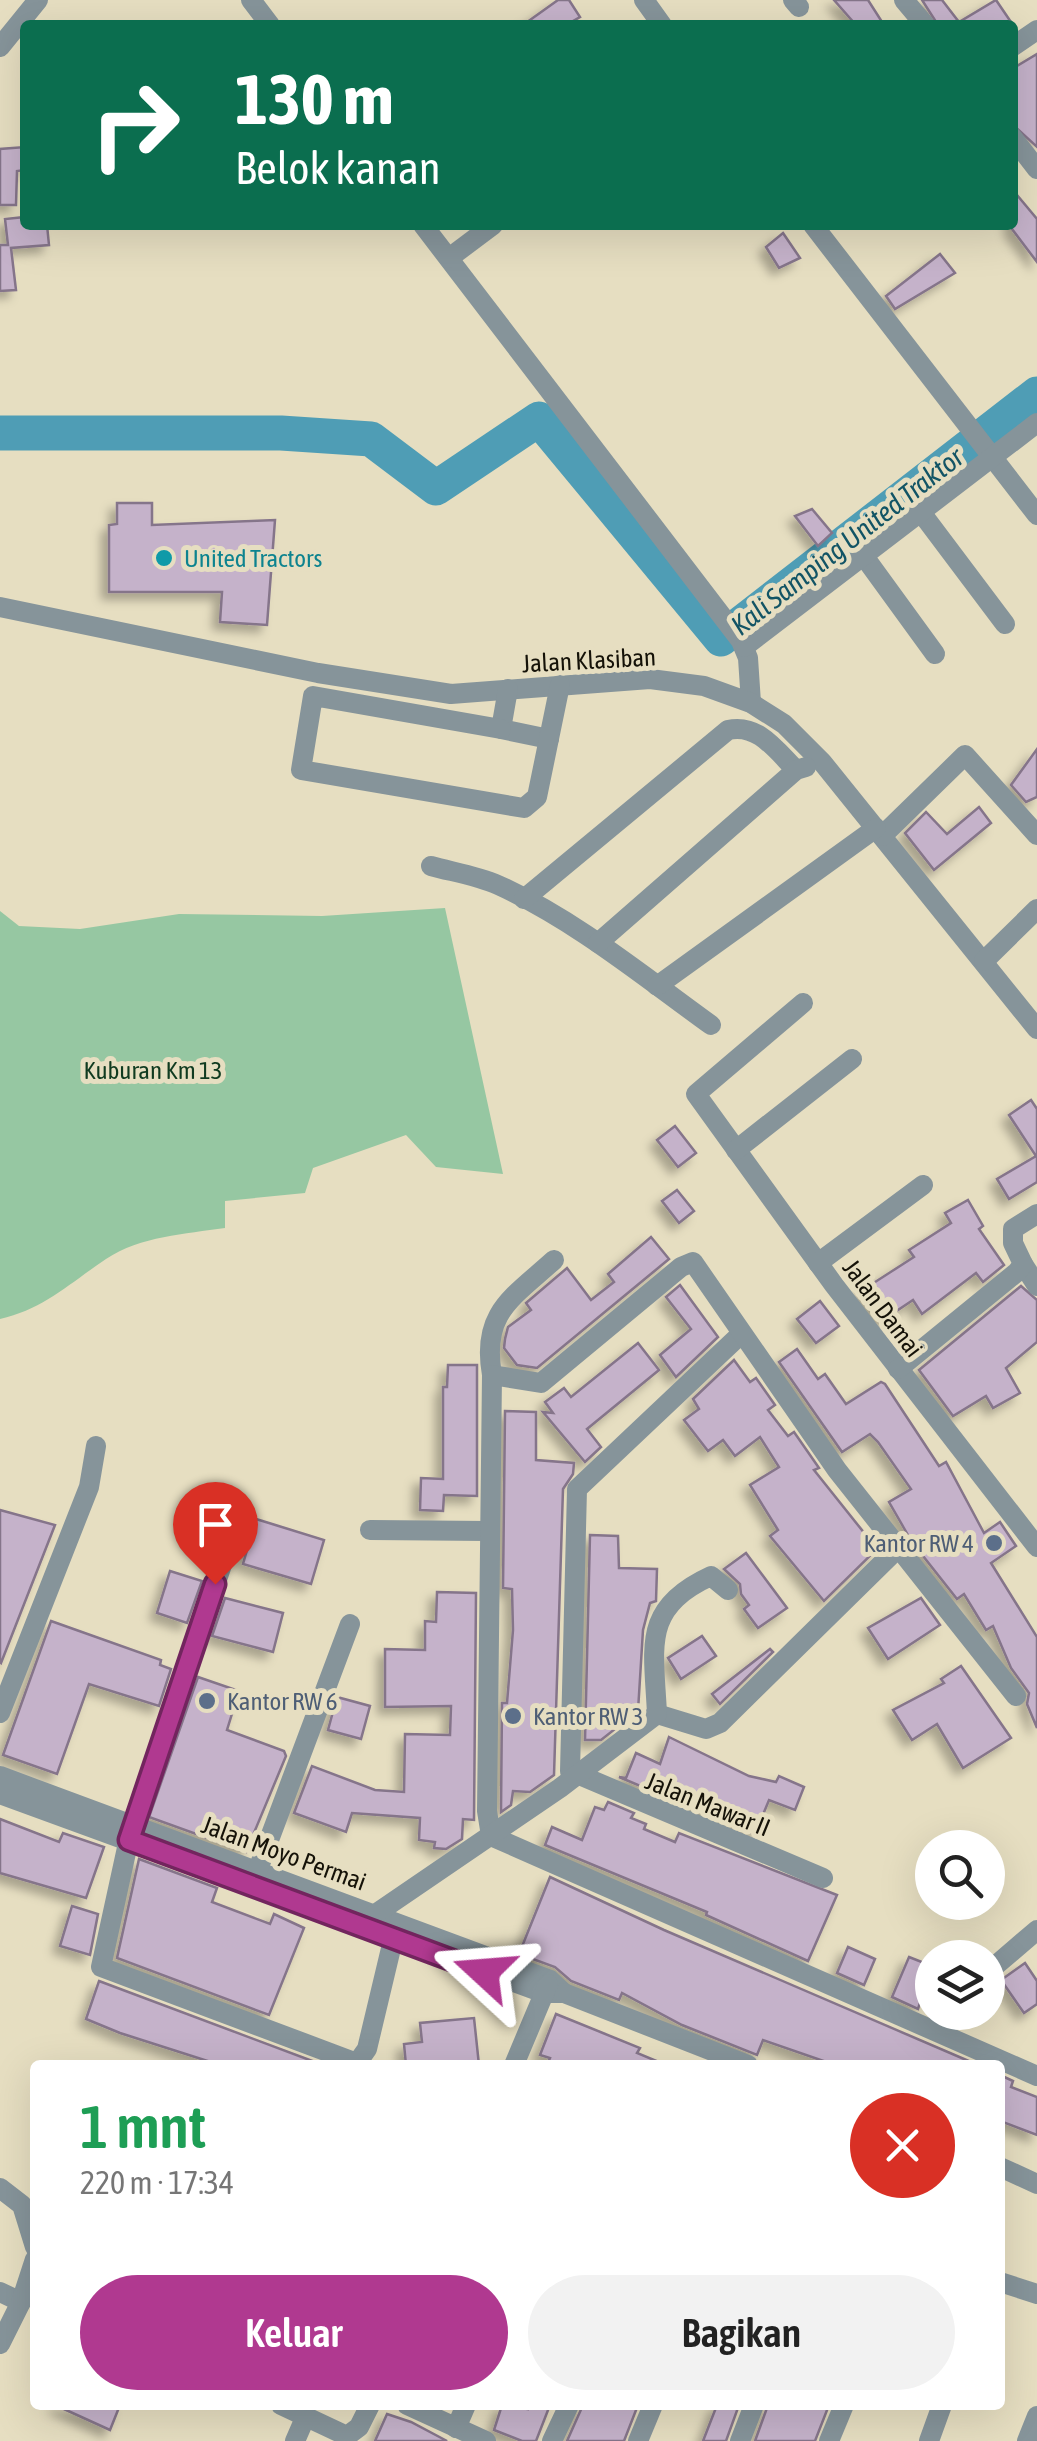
<!DOCTYPE html>
<html lang="id">
<head>
<meta charset="utf-8">
<style>
  body { margin:0; font-family:"Asap Condensed",sans-serif; background:#f2f2f2; color:#222; height:100vh; display:flex; flex-direction:column; font-size:38px; white-space:nowrap }
  * { box-sizing:border-box; margin:0 }
  p { font-size:32px; color:#767676 }
  .icon { flex:none; width:55px; height:55px; fill:none; stroke:currentColor; stroke-width:2; stroke-linecap:round; stroke-linejoin:round }
  .map { position:relative; flex:1; overflow:hidden }
  .panel { position:absolute; left:30px; top:2060px; width:975px; height:350px; display:flex; flex-direction:column; background:#fff; border-radius:10px; box-shadow:0 10px 40px #0002 }
  .panel>* { flex:none }
  .guide { position:absolute; left:20px; top:20px; width:998px; height:210px; border-radius:10px; box-shadow:0 10px 40px #0002; background:#0b6e4f; color:#fff; overflow:hidden }
  .controls { position:absolute; left:915px; top:1830px; display:grid; gap:20px }
  .controls a { display:grid; place-items:center; width:90px; height:90px; border-radius:50%; background:#fff; box-shadow:0 10px 40px #0002; font-size:50px }
  .pin { position:absolute; display:grid; place-items:center; width:85px; height:85px; color:#fff; margin:-102px -42px; border-radius:50% 50% 50% 0; rotate:-45deg; box-shadow:0 0 10px #0007 }
  .pin .icon { rotate:45deg }
  .me { position:absolute; width:110px; margin:-55px; rotate:289deg; stroke-linejoin:round; filter:drop-shadow(0 0 8px #0008) }
  .turn { display:flex; align-items:center; gap:35px; height:210px; padding:0 50px; font-size:45px }
  .turn .icon { width:130px; height:130px; stroke-width:2.5 }
  .turn b { display:block; font-size:70px; line-height:85px }
  .round { display:grid; place-items:center; flex:none; width:105px; height:105px; border-radius:52px; background:#f2f2f2 }
  .head { display:flex; align-items:center; justify-content:space-between; height:170px; padding:0 50px }
  h1 { font-size:60px; font-weight:600; line-height:75px; color:#1e9e55 }
  .cta { display:flex; gap:20px; margin-top:auto; padding:20px 50px }
  .cta a { flex:1; height:115px; border-radius:60px; background:#b03990; color:#fff; font-size:40px; font-weight:600; line-height:115px; text-align:center }
  .cta a+a { background:#f2f2f2; color:#222 }
  .map>svg:first-child { display:block }
  .green { fill:#96c7a2 }
  .lines { fill:none; stroke-linecap:round; stroke-linejoin:round }
  .river { stroke:#4f9db5; stroke-width:35 }
  .building { fill:#c5b2ca; stroke:#85748a; stroke-width:2.5; filter:url(#shadow) }
  .minor { stroke:#86949a; stroke-width:20 }
  .route-casing { stroke:#72255e; stroke-width:25 }
  .route { stroke:#b03990; stroke-width:18 }
  .culture-dot { fill:#0f9aa8; stroke:#e6dec1; stroke-width:4 }
  .service-dot { fill:#5c6f8a; stroke:#e6dec1; stroke-width:4 }
  .labels { text-anchor:middle; stroke-width:10; stroke-linejoin:round; paint-order:stroke }
  .culture-label { font-size:25px; fill:#0d838f; stroke:#e6dec1; text-anchor:start }
  .street-label { font-size:25px; fill:#151208; stroke:#e6dec1 }
  .park-label { font-size:25px; fill:#103b20; stroke:#e6dec1 }
  .service-label { font-size:25px; fill:#4e5e75; stroke:#e6dec1; text-anchor:start }
  .water-label { font-size:28px; font-style:italic; fill:#125465; stroke:#e6dec1 }
</style>
</head>
<body>
<div class="map">
<svg width="1037" height="2441" viewBox="0 0 1037 2441">
  <defs>
    <filter id="shadow"><feDropShadow dx="-7" dy="7" stdDeviation="5" flood-color="#0004"/></filter>
  </defs>
  <rect width="100%" height="100%" fill="#e6dec1"/>
  <path class="green" d="M 445,908 L 503,1174 L 436,1167 L 406,1135 L 313,1168 L 305,1193 L 225,1201 L 225,1228 C 185,1234 141,1236 106,1259 C 70,1283 44,1309 0,1319 L 0,911 L 19,926 L 80,929 L 179,914 L 322,916 Z"/>
  <g class="lines">
    <polyline class="river" points="0,433 281,433 371,439 436,488 539,419 721,639 1037,394"/>
  </g>
  <g class="building">
    <polygon points="558,0 569,0 580,17 566,25 523,25"/>
    <polygon points="834,0 868,0 884,25 856,25"/>
    <polygon points="922,0 942,0 959,22 996,0 1013,25 938,25"/>
    <polygon points="1037,54 1037,147 1012,124 1012,69"/>
    <polygon points="25,147 25,170 17,171 16,205 0,205 0,149"/>
    <polygon points="1012,189 1037,219 1037,262 1012,229"/>
    <polygon points="25,217 25,225 47,225 49,245 11,248 16,290 0,291 0,245 8,245 5,219"/>
    <polygon points="783,233 800,258 779,268 766,247"/>
    <polygon points="940,254 955,273 895,309 886,296"/>
    <polygon points="117,503 152,503 152,525 275,520 267,625 220,622 222,592 109,592 109,525 117,524"/>
    <polygon points="812,509 832,533 818,546 795,516"/>
    <polygon points="1037,749 1037,797 1026,802 1011,785"/>
    <polygon points="979,807 991,823 934,870 905,833 926,812 947,834"/>
    <polygon points="1031,1100 1037,1109 1037,1182 1009,1199 997,1179 1036,1156 1009,1115"/>
    <polygon points="675,1126 696,1153 678,1167 657,1140"/>
    <polygon points="677,1190 694,1211 679,1223 662,1201"/>
    <polygon points="968,1200 983,1226 979,1229 1004,1265 983,1282 976,1273 922,1314 913,1300 880,1322 858,1293 914,1257 909,1250 951,1223 945,1213"/>
    <polygon points="651,1237 669,1259 537,1368 517,1365 504,1348 505,1339 508,1327 531,1310 526,1303 567,1268 591,1300 614,1282 608,1274"/>
    <polygon points="680,1285 718,1337 676,1377 660,1355 691,1329 666,1297"/>
    <polygon points="1021,1286 1037,1300 1037,1342 1006,1368 1020,1393 993,1408 986,1396 953,1416 919,1370"/>
    <polygon points="820,1301 839,1326 816,1343 797,1319"/>
    <polygon points="638,1343 659,1370 587,1429 601,1447 585,1462 543,1412 553,1413 545,1402 564,1388 571,1397"/>
    <polygon points="797,1349 818,1379 825,1374 846,1404 881,1382 885,1384 939,1466 946,1462 984,1533 1000,1522 1016,1546 991,1563 1037,1637 1037,1728 1027,1704 1029,1693 1011,1668 993,1626 986,1630 964,1594 957,1599 912,1542 889,1502 911,1489 878,1442 870,1434 842,1452 779,1362"/>
    <polygon points="734,1360 750,1382 756,1378 775,1405 768,1410 788,1436 794,1432 819,1468 814,1470 877,1549 824,1601 770,1536 778,1530 750,1485 779,1467 760,1437 735,1456 723,1440 708,1451 684,1420 699,1409 693,1399"/>
    <polygon points="448,1365 477,1365 477,1496 444,1495 443,1511 420,1510 421,1478 443,1479 443,1387 447,1387"/>
    <polygon points="505,1411 536,1412 536,1460 574,1463 573,1474 563,1489 554,1775 530,1792 513,1791 511,1805 501,1812 502,1703 507,1703 513,1630 512,1589 503,1588"/>
    <polygon points="0,1510 55,1525 1,1663 0,1662"/>
    <polygon points="256,1519 324,1540 311,1584 243,1564"/>
    <polygon points="590,1535 618,1536 619,1568 657,1569 656,1601 650,1603 643,1630 638,1711 615,1714 615,1729 601,1740 585,1740"/>
    <polygon points="746,1553 787,1608 758,1628 744,1609 749,1605 741,1594 740,1584 724,1569"/>
    <polygon points="170,1571 202,1581 187,1623 157,1613"/>
    <polygon points="437,1592 476,1593 474,1820 463,1819 462,1839 446,1849 434,1848 435,1842 419,1840 420,1818 352,1813 346,1832 294,1813 312,1766 375,1790 404,1792 405,1734 450,1735 451,1706 385,1707 385,1649 425,1650 425,1621 436,1622"/>
    <polygon points="225,1598 283,1613 273,1652 212,1636"/>
    <polygon points="921,1598 940,1625 888,1659 868,1628"/>
    <polygon points="51,1621 161,1660 160,1665 171,1669 159,1706 89,1684 57,1774 3,1755"/>
    <polygon points="702,1636 716,1656 681,1679 668,1658"/>
    <polygon points="770,1649 773,1652 720,1704 712,1694"/>
    <polygon points="961,1666 1011,1738 963,1768 937,1724 912,1740 893,1710 944,1683 941,1679"/>
    <polygon points="198,1677 239,1691 227,1730 284,1751 286,1756 246,1852 149,1817"/>
    <polygon points="337,1697 370,1706 361,1739 328,1730"/>
    <polygon points="669,1737 749,1776 776,1782 779,1776 804,1787 795,1810 769,1800 755,1834 676,1800 679,1792 649,1781 645,1788 619,1777 626,1778 636,1753 660,1764"/>
    <polygon points="608,1802 634,1813 631,1818 646,1824 644,1829 675,1842 679,1833 837,1895 808,1961 706,1915 707,1912 545,1845 552,1827 582,1840 595,1807 604,1810"/>
    <polygon points="0,1819 59,1842 63,1833 104,1847 86,1898 0,1873"/>
    <polygon points="139,1859 217,1888 212,1902 270,1924 274,1914 304,1928 269,2015 117,1958"/>
    <polygon points="550,1877 664,1930 978,2065 835,2065 763,2040 757,2055 682,2025 622,1993 619,2000 571,1981 555,1967 519,1954"/>
    <polygon points="72,1906 98,1914 90,1955 60,1946"/>
    <polygon points="848,1947 875,1959 864,1985 837,1973"/>
    <polygon points="909,1957 932,1966 918,2009 892,1997"/>
    <polygon points="1025,1963 1037,1981 1037,2004 1024,2013 1001,1980"/>
    <polygon points="99,1981 323,2065 220,2065 120,2033 86,2019"/>
    <polygon points="556,2014 640,2048 637,2053 666,2065 547,2065 550,2058 540,2055"/>
    <polygon points="474,2018 479,2065 406,2065 404,2044 422,2042 420,2023"/>
    <polygon points="1000,2075 1013,2081 1011,2087 1037,2097 1037,2135 1000,2121"/>
    <polygon points="55,2405 120,2405 110,2430"/>
    <polygon points="502,2405 528,2409 529,2405 550,2405 536,2441 522,2441 494,2430"/>
    <polygon points="583,2405 638,2405 624,2441 567,2441"/>
    <polygon points="717,2405 739,2405 726,2441 703,2441"/>
    <polygon points="768,2405 829,2405 815,2441 755,2441"/>
    <polygon points="387,2414 411,2422 447,2441 375,2441"/>
  </g>
  <g class="lines">
    <g class="minor">
      <polyline points="251,0 270,25"/>
      <polyline points="644,0 662,25"/>
      <polyline points="793,0 799,7"/>
      <polyline points="904,0 925,25"/>
      <polyline points="0,47 38,0"/>
      <polyline points="1012,47 1037,30"/>
      <polyline points="1012,137 1037,169"/>
      <polyline points="423,225 741,641 748,658 751,703"/>
      <polyline points="813,225 1037,515"/>
      <polyline points="449,258 493,225"/>
      <polyline points="920,511 1005,624"/>
      <polyline points="863,555 935,654"/>
      <polyline points="0,607 318,673 451,694 650,679 704,686 751,703 784,724 822,762 1037,1029"/>
      <polyline points="744,647 1037,423"/>
      <polyline points="508,689 501,729 549,739"/>
      <polyline points="501,729 313,696 301,770 524,808 537,797 560,685"/>
      <polyline points="882,836 965,755 1037,835"/>
      <path d="M 431,866 C 453,872 478,876 498,885 C 575,920 643,976 711,1025"/>
      <path d="M 524,899 L 728,730 C 758,723 776,750 796,770"/>
      <polyline points="598,943 796,770 806,767"/>
      <polyline points="984,961 1037,909"/>
      <polyline points="657,986 876,828"/>
      <polyline points="803,1003 696,1094 834,1285 1037,1547"/>
      <polyline points="736,1150 852,1059"/>
      <polyline points="818,1263 923,1185"/>
      <polyline points="1023,1264 1037,1286"/>
      <polyline points="740,1335 577,1489 570,1771 823,1878"/>
      <polyline points="898,1369 1017,1272 1023,1264 1013,1243 1013,1229 1037,1214"/>
      <path d="M 492,1375 C 481,1313 512,1298 554,1260"/>
      <polyline points="241,1510 132,1825 101,1967 357,2063 367,2049 393,1940"/>
      <polyline points="370,1530 488,1531"/>
      <polyline points="1016,1696 837,1470 693,1262 681,1267 541,1383 492,1375 487,1811 491,1836 1037,2076"/>
      <polyline points="0,1713 89,1487 96,1446"/>
      <polyline points="657,1714 706,1729 720,1723 899,1547"/>
      <polyline points="0,1776 550,1980 564,1993 544,1993 0,1794"/>
      <polyline points="254,1880 350,1624"/>
      <path d="M 371,1917 L 560,1788 L 657,1714 C 654,1647 641,1608 711,1576 L 728,1590"/>
      <polyline points="988,1972 1037,1930"/>
      <polyline points="564,1993 748,2065"/>
      <polyline points="514,2065 548,1984"/>
      <polyline points="1000,2167 1037,2184"/>
      <polyline points="0,2188 22,2205 35,2247"/>
      <polyline points="1000,2282 1037,2294"/>
      <polyline points="0,2292 21,2302"/>
      <polyline points="0,2344 21,2302 35,2259"/>
      <polyline points="281,2405 347,2436 359,2427 370,2405"/>
      <polyline points="407,2405 486,2441"/>
      <polyline points="456,2428 466,2405"/>
      <polyline points="295,2441 305,2418"/>
      <polyline points="552,2441 569,2405"/>
      <polyline points="638,2441 653,2405"/>
      <polyline points="740,2441 754,2405"/>
      <polyline points="829,2441 844,2405"/>
      <polyline points="929,2441 942,2405"/>
      <polyline points="1027,2441 1037,2416"/>
    </g>
  </g>
  <g class="lines">
    <defs>
      <polyline id="route" points="215,1584 129,1840 484,1972"/>
    </defs>
    <use href="#route" class="route-casing"/>
    <use href="#route" class="route"/>
  </g>
  <circle class="culture-dot" cx="164" cy="558" r="10"/>
  <g class="service-dot">
    <circle cx="994" cy="1543" r="10"/>
    <circle cx="207" cy="1701" r="10"/>
    <circle cx="513" cy="1716" r="10"/>
  </g>
  <g class="labels">
    <g class="culture-label">
      <text x="184" y="567">United Tractors</text>
    </g>
    <g class="street-label">
      <text transform="translate(589 660) rotate(-3)" y="9">Jalan Klasiban</text>
      <text transform="translate(883 1308) rotate(53)" y="9">Jalan Damai</text>
      <text transform="translate(708 1804) rotate(22)" y="9">Jalan Mawar II</text>
      <text transform="translate(284 1853) rotate(20)" y="9">Jalan Moyo Permai</text>
    </g>
    <g class="park-label">
      <text x="153" y="1079">Kuburan Km 13</text>
    </g>
    <g class="service-label">
      <text x="974" y="1552" text-anchor="end">Kantor RW 4</text>
      <text x="227" y="1710">Kantor RW 6</text>
      <text x="533" y="1725">Kantor RW 3</text>
    </g>
    <g class="water-label">
      <text transform="translate(847 541) rotate(-38)" y="10">Kali Samping United Traktor</text>
    </g>
  </g>
</svg>
<div class="controls">
<a><svg class="icon" aria-label="search" viewBox="0 0 24 24"><circle cx="10" cy="10" r="6"/><path d="M15 15l6 6"/></svg></a>
<a><svg class="icon" aria-label="layers" viewBox="0 0 24 24"><path d="M12 4l9 5-9 5-9-5zM3 14l9 5 9-5"/></svg></a>
</div>
<div class="pin" style="left:215px;top:1584px;background:#d93025"><svg class="icon" aria-label="arrive" viewBox="0 0 24 24"><path d="M6 21V4h12l-3 4 3 4H6"/></svg></div>
<svg class="me" style="left:484px;top:1972px" viewBox="-20 -20 40 40"><path d="M0-17L14 15 0 8-14 15z" fill="#b03990" stroke="#fff" stroke-width="4"/></svg>
<div class="guide">
<div class="turn"><svg class="icon" aria-label="right" viewBox="0 0 24 24"><path d="M7 20v-9h11M14 6l5 5-5 5"/></svg><div><b>130 m</b>Belok kanan</div></div>
</div>
<section class="panel">
<div class="head"><div><h1>1 mnt</h1><p>220 m · 17:34</p></div><a class="round" style="background:#d93025;color:#fff"><svg class="icon" aria-label="close" viewBox="0 0 24 24"><path d="M6 6l12 12M18 6L6 18"/></svg></a></div>
<div class="cta"><a>Keluar</a><a>Bagikan</a></div>
</section>
</div>
</body>
</html>
